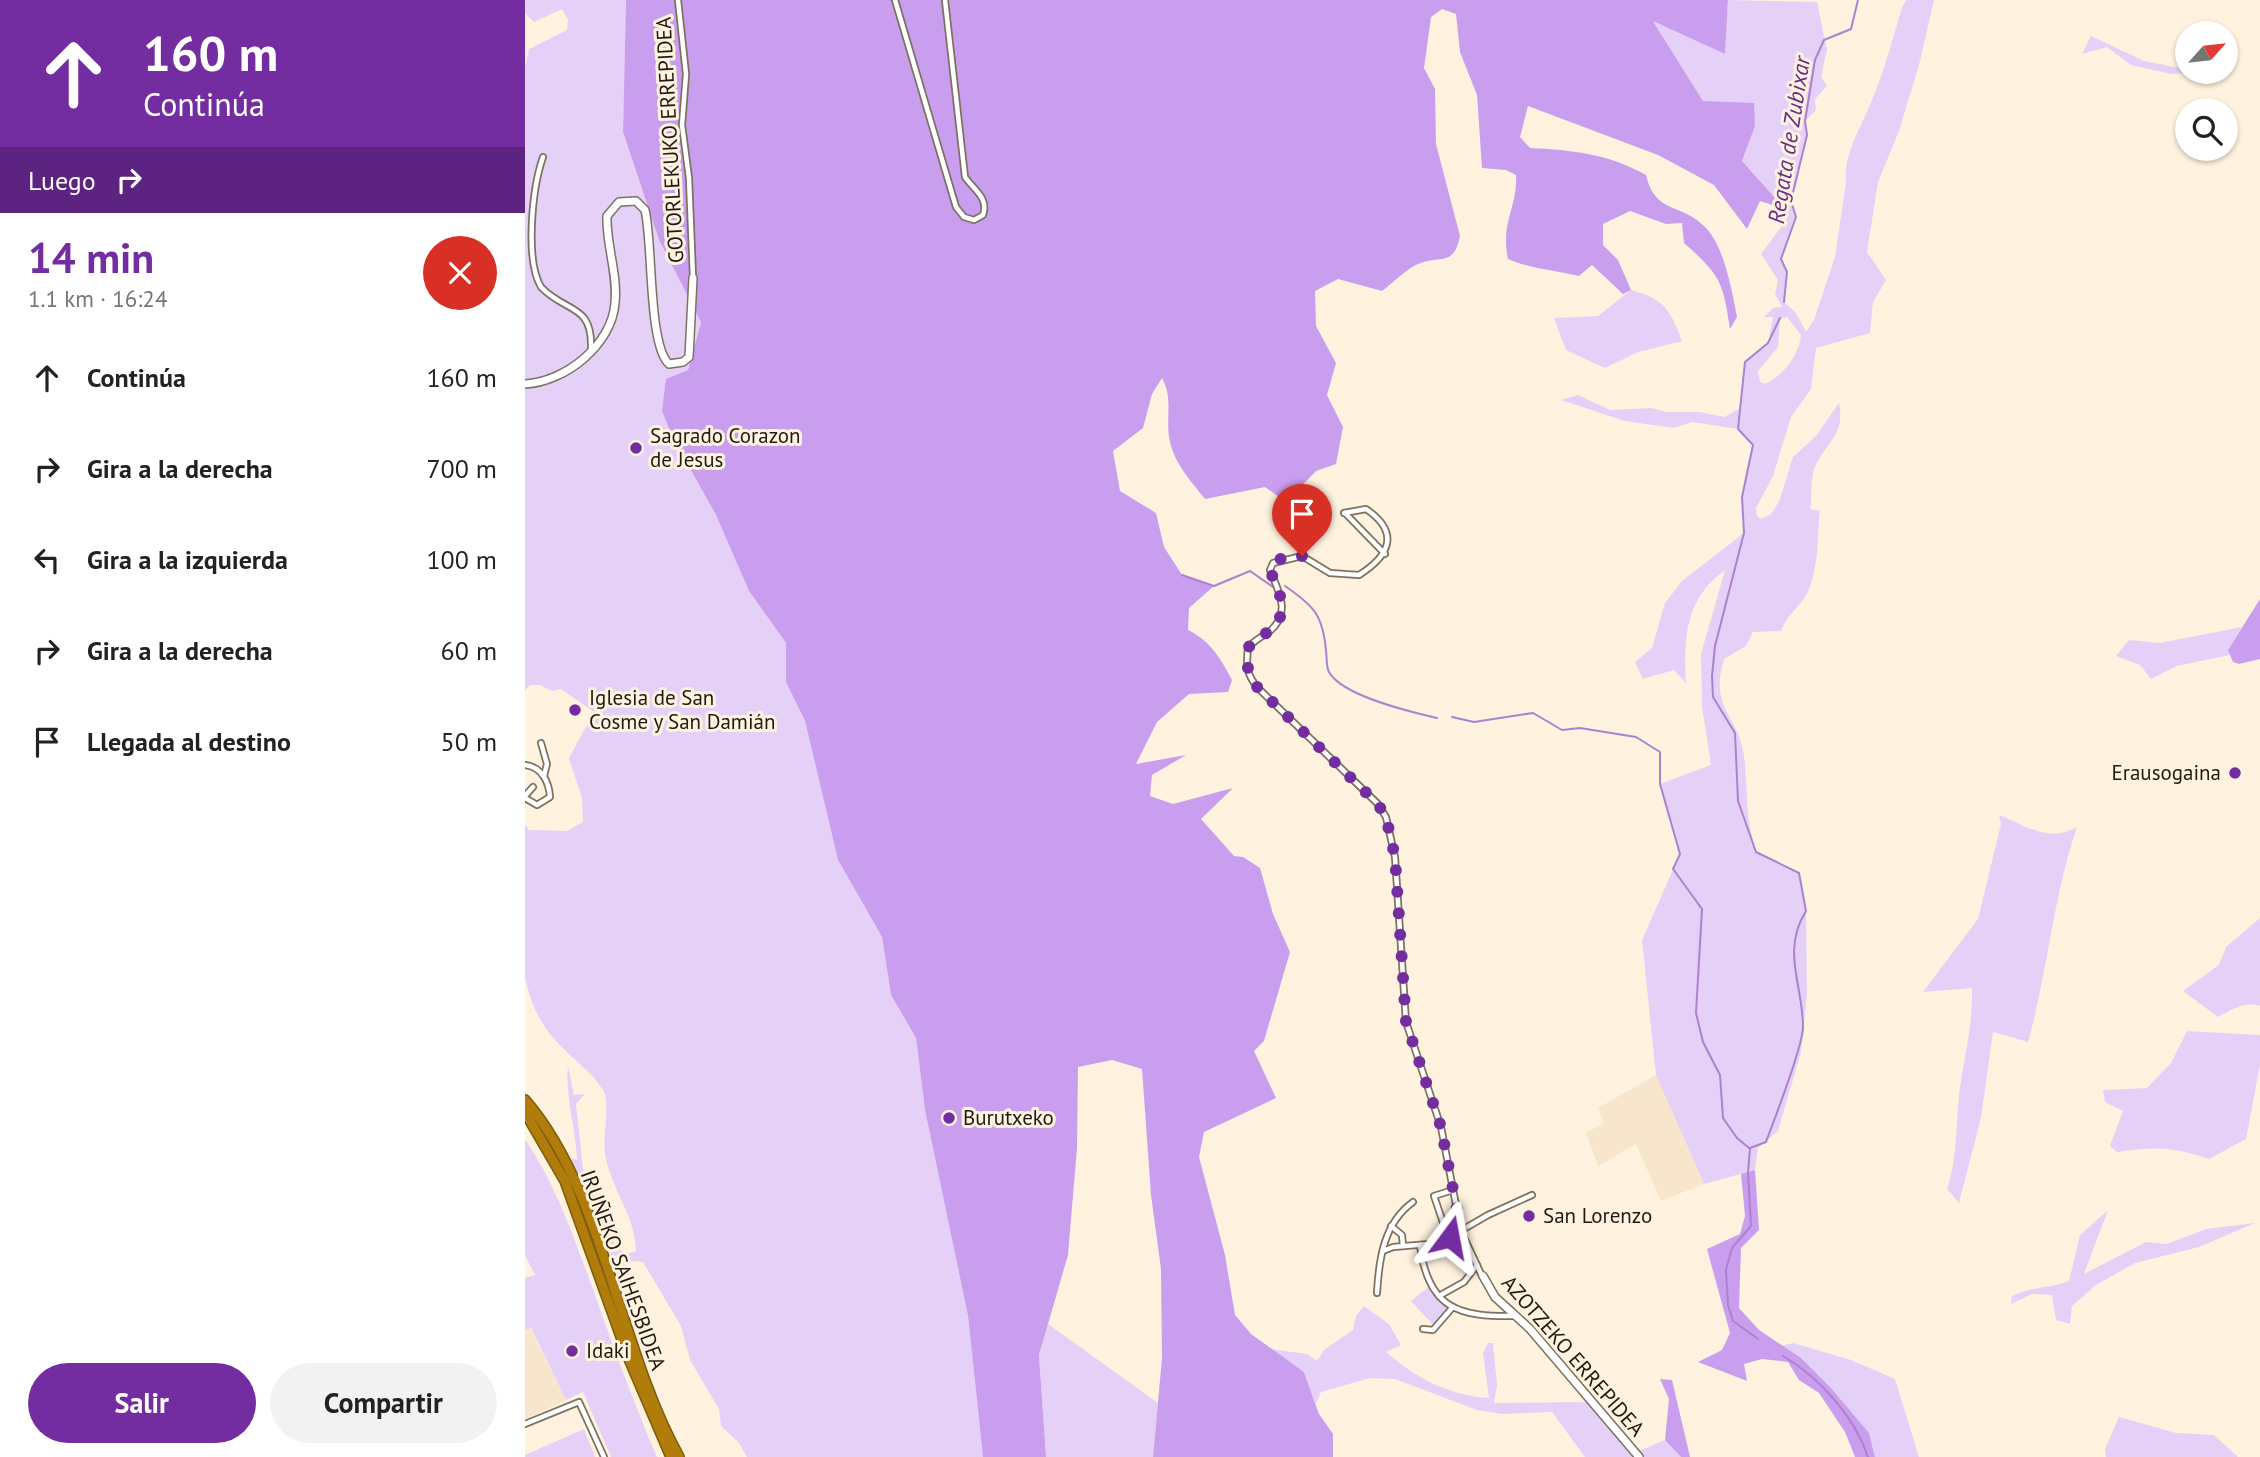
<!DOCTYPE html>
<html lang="es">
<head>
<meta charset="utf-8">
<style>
  body { margin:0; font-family:"PT Sans",sans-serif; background:#f2f2f2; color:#222; height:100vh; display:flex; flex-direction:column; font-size:26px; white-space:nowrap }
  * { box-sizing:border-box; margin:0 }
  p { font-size:23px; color:#767676 }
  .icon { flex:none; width:38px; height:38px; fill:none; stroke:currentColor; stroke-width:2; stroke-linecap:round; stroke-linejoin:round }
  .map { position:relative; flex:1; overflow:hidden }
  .details { display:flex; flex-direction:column; background:#fff; width:525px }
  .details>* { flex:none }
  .hud { background:#742da1; color:#fff; overflow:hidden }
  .needle { width:46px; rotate:63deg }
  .fabs { position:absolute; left:1650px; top:21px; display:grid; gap:14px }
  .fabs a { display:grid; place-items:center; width:63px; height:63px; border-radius:50%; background:#fff; box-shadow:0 2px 5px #0004; font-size:35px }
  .pin { position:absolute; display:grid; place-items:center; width:60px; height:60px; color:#fff; margin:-72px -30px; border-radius:50% 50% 50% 0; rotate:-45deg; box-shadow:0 0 7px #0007 }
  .pin .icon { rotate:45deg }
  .me { position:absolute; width:77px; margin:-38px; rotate:13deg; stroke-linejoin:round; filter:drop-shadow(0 0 5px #0008) }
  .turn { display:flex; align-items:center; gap:24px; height:147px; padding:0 28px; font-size:32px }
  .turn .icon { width:91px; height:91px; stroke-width:2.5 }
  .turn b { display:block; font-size:49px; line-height:60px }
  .then { display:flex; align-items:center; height:66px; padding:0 28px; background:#0003; gap:14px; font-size:26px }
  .round { display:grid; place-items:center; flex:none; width:74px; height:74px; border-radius:37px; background:#f2f2f2 }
  .headline { display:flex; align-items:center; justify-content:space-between; height:119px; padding:0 28px }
  h1 { font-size:42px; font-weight:800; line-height:52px; color:#742da1 }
  .primary-button { display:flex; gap:14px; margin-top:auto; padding:14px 28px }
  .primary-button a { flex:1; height:80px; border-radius:42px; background:#742da1; color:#fff; font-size:28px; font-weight:800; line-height:80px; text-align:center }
  .primary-button a+a { background:#f2f2f2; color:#222 }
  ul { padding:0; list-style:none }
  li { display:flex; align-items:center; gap:21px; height:91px; padding:0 28px }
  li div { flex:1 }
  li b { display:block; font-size:26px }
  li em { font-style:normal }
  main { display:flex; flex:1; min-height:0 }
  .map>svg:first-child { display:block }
  .built { fill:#f7e6cb }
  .green { fill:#e5d1f8; fill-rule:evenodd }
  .forest { fill:#ca9eef }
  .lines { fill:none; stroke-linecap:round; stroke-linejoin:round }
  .stream { stroke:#ac81cf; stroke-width:2 }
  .street-casing { stroke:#7d7260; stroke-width:8 }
  .secondary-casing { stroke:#7d7260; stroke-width:10 }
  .highway-casing { stroke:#7d5a0e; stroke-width:12 }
  .street { stroke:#fff; stroke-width:4.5 }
  .secondary { stroke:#fff; stroke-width:7 }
  .highway { stroke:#b07c0a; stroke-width:9 }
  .route { stroke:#742da1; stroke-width:12; stroke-dasharray:0 21.6 }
  .poi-dot { fill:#742da1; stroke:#fff2de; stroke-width:2.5 }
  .labels { text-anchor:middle; stroke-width:6; stroke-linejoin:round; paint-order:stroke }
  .street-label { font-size:21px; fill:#1f1b14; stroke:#fff2de }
  .poi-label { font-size:21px; fill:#1f1b14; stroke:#fff2de; text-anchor:start }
  .water-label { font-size:23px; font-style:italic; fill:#652d8a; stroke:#fff2de }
</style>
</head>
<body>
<main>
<section class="details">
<div class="hud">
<div class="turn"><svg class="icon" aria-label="ahead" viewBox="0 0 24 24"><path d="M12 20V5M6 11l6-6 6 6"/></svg><div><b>160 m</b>Continúa</div></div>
<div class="then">Luego<svg class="icon" aria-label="right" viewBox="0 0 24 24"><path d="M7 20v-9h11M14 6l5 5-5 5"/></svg></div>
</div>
<div class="headline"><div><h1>14 min</h1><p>1.1 km · 16:24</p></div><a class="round" style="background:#d93025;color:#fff"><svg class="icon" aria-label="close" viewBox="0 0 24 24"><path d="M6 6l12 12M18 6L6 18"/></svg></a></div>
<ul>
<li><svg class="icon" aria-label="ahead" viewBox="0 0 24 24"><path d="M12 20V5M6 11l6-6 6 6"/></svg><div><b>Continúa</b></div><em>160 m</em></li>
<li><svg class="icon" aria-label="right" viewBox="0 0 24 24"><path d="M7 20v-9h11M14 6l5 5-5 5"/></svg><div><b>Gira a la derecha</b></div><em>700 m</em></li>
<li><svg class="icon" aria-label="left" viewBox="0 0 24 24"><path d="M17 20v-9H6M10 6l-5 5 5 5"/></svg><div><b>Gira a la izquierda</b></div><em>100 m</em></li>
<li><svg class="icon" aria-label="right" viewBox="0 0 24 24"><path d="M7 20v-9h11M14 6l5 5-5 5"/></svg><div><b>Gira a la derecha</b></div><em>60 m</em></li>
<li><svg class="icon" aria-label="arrive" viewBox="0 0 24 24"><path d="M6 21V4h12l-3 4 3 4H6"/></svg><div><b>Llegada al destino</b></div><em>50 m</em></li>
</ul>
<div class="primary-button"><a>Salir</a><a>Compartir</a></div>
</section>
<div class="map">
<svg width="1735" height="1457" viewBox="0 0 1735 1457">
  <rect width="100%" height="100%" fill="#fff2de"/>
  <g class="built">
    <polygon points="1131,1075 1179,1184 1136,1201 1111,1144 1073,1166 1061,1133 1079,1123 1073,1108"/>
    <polygon points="5,1328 41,1400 0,1419 0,1330"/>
  </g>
  <g class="green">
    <path d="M 0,0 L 101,0 L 98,132 L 134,240 L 176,322 L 163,370 L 137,411 L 148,438 L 191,515 L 224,591 L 261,643 L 261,682 L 280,721 L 313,860 L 357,937 L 366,995 L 391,1038 L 400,1110 L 443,1316 L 458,1457 L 222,1457 L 214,1443 L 196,1426 L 194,1409 L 165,1360 L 156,1326 L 118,1262 L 107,1261 L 99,1265 L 95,1277 L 46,1158 L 52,1160 C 51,1128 40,1097 43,1066 L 49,1095 L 60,1094 L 51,1104 L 58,1169 L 91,1247 L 101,1254 L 111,1251 C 111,1217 85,1187 80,1154 C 77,1137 86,1102 78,1090 C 67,1072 51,1062 37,1047 C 16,1027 6,1005 0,977 L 0,825 L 4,830 L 42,831 L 58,822 L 57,798 L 44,758 L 69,712 L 36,689 L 27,691 L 15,685 L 5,685 L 0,690 L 0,68 L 4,49 L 42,30 L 43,20 L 37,9 L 9,22 L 0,13 Z"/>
    <path d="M 1203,0 L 1292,2 L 1302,50 L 1296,77 L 1302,86 L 1290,99 L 1291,110 L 1280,121 L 1282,135 L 1266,201 L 1271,217 L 1256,259 L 1262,272 L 1259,302 L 1271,313 L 1281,332 L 1289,320 L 1310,257 L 1321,182 C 1318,160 1331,136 1340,116 C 1356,83 1366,44 1377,8 L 1381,0 L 1409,0 L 1394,65 L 1374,131 L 1353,182 L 1342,252 L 1361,280 L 1348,302 L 1345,333 L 1291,348 L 1286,389 L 1266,417 L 1248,476 L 1231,508 L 1232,516 L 1236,519 L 1246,514 L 1254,502 L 1268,457 L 1291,436 L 1314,403 C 1321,436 1299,443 1289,469 C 1285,481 1288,496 1285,509 L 1295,511 C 1292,536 1294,573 1281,595 C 1272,610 1265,611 1256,631 L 1228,632 L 1221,646 L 1199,659 C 1184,710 1214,715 1219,756 C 1223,788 1220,820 1231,851 L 1274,873 L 1281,911 L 1282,994 L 1276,1052 L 1253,1131 L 1233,1148 L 1230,1170 L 1179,1184 L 1131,1075 L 1117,940 L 1155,854 L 1135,784 L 1186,765 L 1177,706 L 1176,654 L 1200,570 C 1161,598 1158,638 1161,683 L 1149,670 L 1118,679 L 1110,662 L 1127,648 L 1140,603 L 1157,581 L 1219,533 L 1217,497 L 1228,445 L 1213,429 L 1167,422 L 1149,428 L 1100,421 L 1036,400 L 1053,395 L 1085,410 L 1126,408 L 1141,412 L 1174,412 L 1199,417 L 1216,408 L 1220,362 L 1243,343 L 1248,317 L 1239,317 L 1248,308 L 1257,307 L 1250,294 L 1253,280 L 1236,254 L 1259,223 L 1260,209 L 1217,161 L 1230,126 L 1178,101 L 1127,19 L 1200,54 ZM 1262,317 L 1276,335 C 1274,355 1258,376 1240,384 L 1235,382 L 1233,371 L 1253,347 L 1255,319 Z"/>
    <polygon points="1566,36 1619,61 1674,72 1647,74 1606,65 1582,47 1557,54"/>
    <path d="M 1106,290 C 1139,299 1145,309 1157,341 L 1113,352 L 1080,368 L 1041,350 L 1029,318 L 1073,316 Z"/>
    <polygon points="1717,627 1703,650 1705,655 1652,666 1626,679 1615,665 1591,656 1604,640 1635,643"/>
    <path d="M 1474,815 C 1500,826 1526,843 1552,827 C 1528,897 1523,971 1503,1042 L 1468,1032 L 1456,1118 L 1434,1203 L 1422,1189 C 1434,1155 1430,1117 1436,1081 C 1441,1049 1448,1021 1447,988 L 1398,992 L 1453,919 L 1476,824 Z"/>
    <path d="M 1735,918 L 1735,1006 C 1720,1001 1706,1010 1693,1017 L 1658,991 L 1694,965 L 1701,947 Z"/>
    <path d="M 1662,1031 L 1735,1035 L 1735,1065 L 1721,1139 L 1684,1159 C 1649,1147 1629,1146 1592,1152 L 1585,1146 L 1598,1111 L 1580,1102 L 1578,1090 L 1622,1088 L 1646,1063 Z"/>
    <path d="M 0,1139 C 29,1182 47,1232 65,1281 C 86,1340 107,1399 132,1457 L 86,1457 L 58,1392 L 41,1400 L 6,1328 L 0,1330 L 0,1278 L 10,1275 L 0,1255 Z"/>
    <path d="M 1583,1210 L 1559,1274 L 1621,1242 L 1642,1244 L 1681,1229 L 1730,1223 L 1674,1247 L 1610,1263 L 1571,1285 L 1547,1306 L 1545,1324 L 1531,1320 L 1527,1295 L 1507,1294 L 1486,1304 L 1487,1296 C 1506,1287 1525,1288 1544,1281 L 1555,1235 Z"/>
    <polygon points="906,1285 925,1308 909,1326 886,1301"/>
    <path d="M 839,1306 L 864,1324 L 876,1345 L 861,1352 C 889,1377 925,1396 964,1398 L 958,1353 L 963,1343 L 968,1343 L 972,1385 L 969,1403 L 1063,1402 L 1114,1451 L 1140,1440 L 1156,1457 L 1060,1457 L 1027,1412 L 977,1414 L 952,1410 L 870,1379 L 845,1378 L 796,1392 L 791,1404 L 779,1372 L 745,1349 L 782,1354 L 792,1361 L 799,1350 L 828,1330 L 831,1316 Z"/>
    <polygon points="523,1324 633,1403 628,1457 521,1457 514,1355"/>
    <polygon points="1268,1343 1326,1360 1370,1379 1394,1457 1350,1457 1344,1433 1276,1358 1256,1346"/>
    <polygon points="1594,1417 1651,1433 1689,1435 1713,1457 1581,1457 1580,1449"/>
    <polygon points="59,1429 70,1457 0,1457 0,1455"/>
  </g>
  <g class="forest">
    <path d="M 101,0 L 1203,0 L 1200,54 L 1128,21 L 1178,101 L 1229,103 L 1230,126 L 1217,161 L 1260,209 L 1235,201 L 1222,229 L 1189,185 L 1133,155 L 1003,106 L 995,137 L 1005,148 C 1048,150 1084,154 1121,175 C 1130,214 1156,203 1179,226 C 1199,244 1207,291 1212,317 L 1205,329 C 1198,281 1195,275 1159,243 L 1157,223 L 1141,224 L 1105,211 L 1078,224 L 1078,245 L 1093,260 L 1106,290 L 1098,294 L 1067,265 L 1054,276 C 1030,270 1006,269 983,259 C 975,222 993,207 991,175 L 981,170 L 957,168 L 952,95 L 935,52 L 931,14 L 917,9 L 906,17 L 899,68 L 910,89 L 911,144 L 935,236 C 929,267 915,255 893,264 C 881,269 868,283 857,291 L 813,279 L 790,291 L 791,326 L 811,363 L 802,395 L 818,427 L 811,464 L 791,471 L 761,502 L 740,487 L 680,499 C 665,480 648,462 644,437 C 641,416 648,398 637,378 L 627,394 L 618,428 L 588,451 L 595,491 L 631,513 L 639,547 L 657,575 L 689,586 L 664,608 L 663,630 C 685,641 695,657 707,680 L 703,692 L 664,694 L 632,722 L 611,764 L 661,755 L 627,775 L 625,796 L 648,804 L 708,788 L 676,819 L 709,856 L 718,857 L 735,868 L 748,914 L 765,952 L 739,1041 L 729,1051 L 751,1098 L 679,1132 L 674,1157 L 700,1255 L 710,1315 L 726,1334 L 779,1372 L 794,1414 L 808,1434 L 808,1457 L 628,1457 L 637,1358 L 636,1269 L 626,1195 L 617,1069 L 587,1060 L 553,1067 L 552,1148 L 543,1255 L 514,1355 L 521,1457 L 458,1457 L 443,1316 L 400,1110 L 391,1038 L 366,995 L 357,937 L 313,860 L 280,721 L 261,682 L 261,643 L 224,591 L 191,515 L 148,438 L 137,411 L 141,379 L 163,370 L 176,322 L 134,240 L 98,132 Z"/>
    <polygon points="1735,599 1735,659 1714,664 1708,662 1703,650"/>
    <polygon points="1230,1170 1234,1230 1216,1248 1214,1308 1234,1330 1276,1358 1305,1387 1344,1433 1350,1457 1330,1457 1320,1432 1294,1393 1274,1380 1263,1362 1237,1359 1219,1364 1222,1381 1173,1362 1197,1350 1205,1333 1182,1249 1215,1234 1220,1216 1216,1174"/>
    <polygon points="1135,1379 1147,1380 1165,1457 1156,1457 1140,1440 1144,1399"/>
  </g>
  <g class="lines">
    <g class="stream">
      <polyline points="1259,302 1262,272 1256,259 1271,217 1266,201 1282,135 1280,121 1290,60 1299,40 1326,29 1333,0"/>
      <polyline points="657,575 689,586 725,571 748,587"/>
      <path d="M 760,586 C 789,606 798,615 801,651 C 802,657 801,667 804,672 C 817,696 886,712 912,718"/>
      <polyline points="927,717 949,722 1008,713 1037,730 1055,728 1111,737 1135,752 1135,784 1155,854 1148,869 1177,909 1171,1013 1178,1042 1195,1075 1198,1118 1212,1138 1224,1148"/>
      <path d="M 1225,1148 L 1241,1142 C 1249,1120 1278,1047 1278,1027 C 1278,985 1256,951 1281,911 L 1274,873 L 1231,852 L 1213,801 L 1210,733 L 1188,697 L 1187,676 L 1190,646 L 1219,533 L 1217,497 L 1228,445 L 1213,429 L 1220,362 L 1243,343 L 1255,318"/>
      <polyline points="1225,1149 1223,1172 1226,1226 1207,1248 1201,1270 1203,1305 1208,1321 1233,1339"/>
      <path d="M 1258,1356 C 1294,1377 1330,1417 1343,1457"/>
    </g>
    <defs>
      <g id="street">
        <polyline points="153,0 161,74 157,125 164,178 168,277"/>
        <path d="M 370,0 L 431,207 L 439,217 L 449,220 L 458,215 C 464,198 449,190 440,177 L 420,0"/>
        <path d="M 18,157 C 7,189 0,260 16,287 C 40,313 68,303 66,349"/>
        <path d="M 819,513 L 841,509 C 876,533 864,556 834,575 L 805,573 L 777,556 L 748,563 L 745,570 C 753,591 767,612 745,631 C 737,637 729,640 723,648 C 721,665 721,674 733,688 L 852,803 L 861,817 L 870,857 L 881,1022 L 916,1127 L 936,1231 L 957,1276"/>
        <polyline points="820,513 860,554"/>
        <polyline points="16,743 22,764 19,776"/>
        <path d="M 0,765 C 17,767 24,782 25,797 L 12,805 L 0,798"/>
        <polyline points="0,796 8,787"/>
        <polyline points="866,1226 877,1235 878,1246"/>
        <path d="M 895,1245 C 903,1310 935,1317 991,1316"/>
        <polyline points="858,1251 868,1247 904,1244 925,1237 963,1215 1007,1195"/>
        <polyline points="909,1255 926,1246 909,1196 928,1190"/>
        <path d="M 852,1293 C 854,1258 859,1223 888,1202"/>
        <polyline points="914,1296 939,1282 952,1265"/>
        <polyline points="898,1329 908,1330 927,1308"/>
        <polyline points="0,1424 54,1402 79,1457"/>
      </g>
      <g id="secondary">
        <path d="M 0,384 C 40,382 87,345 90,303 C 93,274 81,245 82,216 L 94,202 L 111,201 L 120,210 C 128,242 123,345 144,364 L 158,362 L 164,357 L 168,278"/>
        <polyline points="958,1276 970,1297 1005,1329 1114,1457"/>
      </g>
      <g id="highway">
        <path d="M 0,1100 C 79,1191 94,1350 154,1457"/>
        <polyline points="0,1112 40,1181 104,1359 146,1457"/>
      </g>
    </defs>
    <use href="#street" class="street-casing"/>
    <use href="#secondary" class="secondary-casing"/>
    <use href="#highway" class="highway-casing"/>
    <use href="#street" class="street"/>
    <use href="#secondary" class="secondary"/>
    <use href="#highway" class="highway"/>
  </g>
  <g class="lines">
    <path class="route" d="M 777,556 L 755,559 L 745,570 C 753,591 767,612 745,630 C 737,637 729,640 723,648 C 722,665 721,674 733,688 L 852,803 L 861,817 L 870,857 L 881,1022 L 916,1127 L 936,1231 L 925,1237"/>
  </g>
  <g class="poi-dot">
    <circle cx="111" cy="448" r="7"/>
    <circle cx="50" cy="710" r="7"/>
    <circle cx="1710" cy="773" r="7"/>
    <circle cx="424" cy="1118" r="7"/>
    <circle cx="1004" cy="1216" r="7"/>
    <circle cx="47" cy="1351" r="7"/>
  </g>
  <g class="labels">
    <g class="street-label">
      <text transform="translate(145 140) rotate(-93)" y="7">GOTORLEKUKO ERREPIDEA</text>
      <text transform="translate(98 1270) rotate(70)" y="7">IRUÑEKO SAIHESBIDEA</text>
      <text transform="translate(1048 1356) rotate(49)" y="7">AZOTZEKO ERREPIDEA</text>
    </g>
    <g class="poi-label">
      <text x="125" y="443">Sagrado Corazon<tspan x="125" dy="24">de Jesus</tspan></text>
      <text x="64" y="705">Iglesia de San<tspan x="64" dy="24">Cosme y San Damián</tspan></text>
      <text x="1696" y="780" text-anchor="end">Erausogaina</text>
      <text x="438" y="1125">Burutxeko</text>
      <text x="1018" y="1223">San Lorenzo</text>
      <text x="61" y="1358">Idaki</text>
    </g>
    <g class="water-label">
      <text transform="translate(1264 140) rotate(-81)" y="8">Regata de Zubixar</text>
    </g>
  </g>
</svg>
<div class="fabs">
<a><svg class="needle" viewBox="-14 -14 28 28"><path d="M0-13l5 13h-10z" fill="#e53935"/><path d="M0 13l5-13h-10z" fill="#767676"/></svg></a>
<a><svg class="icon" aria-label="search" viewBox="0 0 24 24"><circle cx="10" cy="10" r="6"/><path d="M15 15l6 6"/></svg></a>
</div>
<div class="pin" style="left:777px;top:556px;background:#d93025"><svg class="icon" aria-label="arrive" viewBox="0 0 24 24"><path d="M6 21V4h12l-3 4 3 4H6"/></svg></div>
<svg class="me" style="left:925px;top:1237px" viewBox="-20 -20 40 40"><path d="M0-17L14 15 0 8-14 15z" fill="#742da1" stroke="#fff" stroke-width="4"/></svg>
</div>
</main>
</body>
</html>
